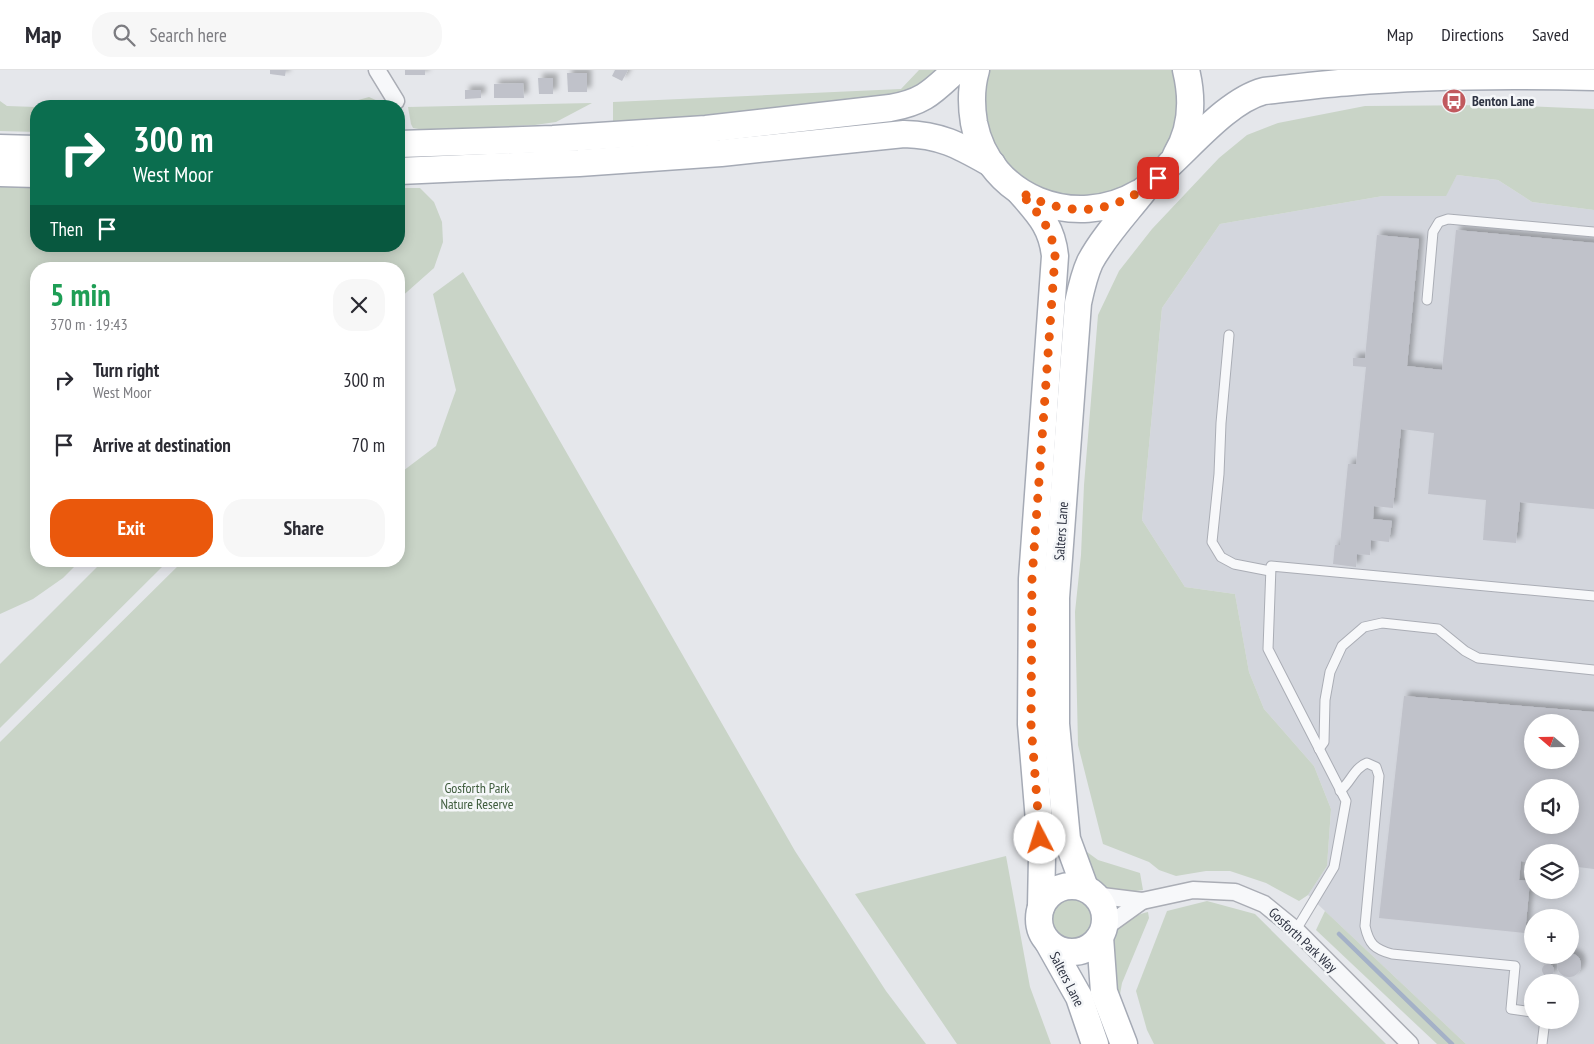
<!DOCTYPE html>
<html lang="en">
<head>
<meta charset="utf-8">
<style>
  body { margin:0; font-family:"PT Sans Narrow",sans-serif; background:#f7f7f7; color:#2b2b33; height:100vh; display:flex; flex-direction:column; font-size:19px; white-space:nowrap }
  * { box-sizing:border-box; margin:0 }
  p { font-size:16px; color:#7c7c81 }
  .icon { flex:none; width:28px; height:28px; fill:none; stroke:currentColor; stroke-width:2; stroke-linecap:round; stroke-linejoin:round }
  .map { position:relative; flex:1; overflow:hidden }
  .panel { position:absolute; left:30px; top:192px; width:375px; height:305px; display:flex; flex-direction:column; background:#fff; border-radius:20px; box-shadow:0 2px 12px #0003 }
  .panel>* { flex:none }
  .guide { position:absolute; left:30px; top:30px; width:375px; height:152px; border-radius:20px; box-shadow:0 2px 12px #0003; background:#0b6e4f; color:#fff; overflow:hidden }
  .needle { width:32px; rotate:290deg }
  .tools { position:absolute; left:1524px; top:644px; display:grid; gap:10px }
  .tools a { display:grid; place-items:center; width:55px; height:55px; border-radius:50%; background:#fff; box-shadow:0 2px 12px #0003; font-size:25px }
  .pin { position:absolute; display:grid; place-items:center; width:42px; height:42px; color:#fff; margin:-21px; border-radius:10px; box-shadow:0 2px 8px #0006 }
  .me { position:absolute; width:55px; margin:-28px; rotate:355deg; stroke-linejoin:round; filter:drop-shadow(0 0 4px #0008) }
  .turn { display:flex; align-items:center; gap:18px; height:105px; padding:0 20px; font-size:22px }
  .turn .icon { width:65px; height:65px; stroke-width:2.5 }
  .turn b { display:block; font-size:35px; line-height:42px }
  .then { display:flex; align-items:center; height:48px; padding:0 20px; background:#0003; gap:10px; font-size:19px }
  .round { display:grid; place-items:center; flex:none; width:52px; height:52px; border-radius:20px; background:#f7f7f7 }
  .head { display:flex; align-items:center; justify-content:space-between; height:85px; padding:0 20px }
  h1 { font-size:30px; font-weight:700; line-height:38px; color:#1e9e55 }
  .primary-button { display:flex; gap:10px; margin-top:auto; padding:10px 20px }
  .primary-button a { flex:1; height:58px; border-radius:20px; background:#ea580c; color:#fff; font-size:20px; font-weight:700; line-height:58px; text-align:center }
  .primary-button a+a { background:#f7f7f7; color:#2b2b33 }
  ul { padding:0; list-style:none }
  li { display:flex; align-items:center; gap:15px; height:65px; padding:0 20px }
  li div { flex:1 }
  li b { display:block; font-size:19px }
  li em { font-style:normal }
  header { display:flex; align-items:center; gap:30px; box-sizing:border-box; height:70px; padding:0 25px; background:#fff; border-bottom:1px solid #e1e1e2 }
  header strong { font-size:24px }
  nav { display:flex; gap:28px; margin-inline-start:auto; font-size:18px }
  .search { width:350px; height:45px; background:#f7f7f7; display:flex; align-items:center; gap:12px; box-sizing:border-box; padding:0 18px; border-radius:20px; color:#7c7c81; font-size:19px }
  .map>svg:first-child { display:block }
  .built { fill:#d3d6dd; fill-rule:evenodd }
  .green { fill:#c9d4c7 }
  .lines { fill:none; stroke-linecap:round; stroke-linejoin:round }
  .stream { stroke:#a4b1c7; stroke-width:4.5 }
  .building { fill:#c0c2ca; fill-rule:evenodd; filter:url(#shadow) }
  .service-casing { stroke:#aaadb5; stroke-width:11 }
  .minor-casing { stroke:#aaadb5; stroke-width:19 }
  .primary-casing { stroke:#a5aab5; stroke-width:29 }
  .service { stroke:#f7f8fa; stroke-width:9 }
  .minor { stroke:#f7f8fa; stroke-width:16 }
  .primary { stroke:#fff; stroke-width:26 }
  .route { stroke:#ea580c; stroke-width:9; stroke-dasharray:0 16.2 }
  .labels { text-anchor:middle; stroke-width:5; stroke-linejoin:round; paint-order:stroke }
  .poi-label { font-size:14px; font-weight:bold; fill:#2e3342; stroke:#f4f6f8; text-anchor:start }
  .street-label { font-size:14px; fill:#2e3342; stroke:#f4f6f8 }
  .park-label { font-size:14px; fill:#3f5c3d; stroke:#f4f6f8 }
</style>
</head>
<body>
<header>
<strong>Map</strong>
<div class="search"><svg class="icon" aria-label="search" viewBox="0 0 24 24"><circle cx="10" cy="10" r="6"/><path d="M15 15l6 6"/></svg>Search here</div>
<nav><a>Map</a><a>Directions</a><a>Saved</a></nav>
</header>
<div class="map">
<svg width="1594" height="974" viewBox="0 0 1594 974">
  <defs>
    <filter id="shadow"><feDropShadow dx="4.5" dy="-4.5" stdDeviation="2.5" flood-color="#0004"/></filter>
  </defs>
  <rect width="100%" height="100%" fill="#e5e7eb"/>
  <path class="built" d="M 1457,105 L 1498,110 L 1532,132 L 1594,140 L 1594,974 L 1466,974 L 1308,825 L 1327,796 L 1331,739 L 1314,696 L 1264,639 L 1249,602 L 1235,524 L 1185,517 L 1142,450 L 1162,238 L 1220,154 L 1383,126 L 1445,126 ZM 1532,652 L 1570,652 L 1570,690 L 1532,690 ZM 1532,718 L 1570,718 L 1570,755 L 1532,755 ZM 1532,782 L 1570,782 L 1570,820 L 1532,820 ZM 1532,848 L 1570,848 L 1570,885 L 1532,885 ZM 1532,912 L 1570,912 L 1570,950 L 1532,950 Z"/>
  <g class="green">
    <polygon points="919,0 946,0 900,31 613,54 613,32 901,19"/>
    <polygon points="986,0 1175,0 1178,8 1178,52 1159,92 1149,103 1137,112 1111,126 1052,126 1013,104 988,68 981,24"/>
    <path d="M 369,27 L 389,36 L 330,36 C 343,33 356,31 369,27 Z"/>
    <polygon points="0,31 7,36 36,37 36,62 0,61"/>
    <polygon points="592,33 556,52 535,55 424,60 413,58 411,54 408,37"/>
    <polygon points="1500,35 1594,39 1594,140 1532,132 1498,110 1457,105 1446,126 1383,126 1220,154 1162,238 1142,450 1185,517 1235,524 1249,602 1264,639 1314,696 1331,739 1327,796 1308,825 1299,831 1266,813 1230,801 1206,801 1176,806 1159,800 1149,792 1103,774 1078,675 1075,542 1081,485 1084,415 1098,245 1119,201 1152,159 1219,88 1247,65 1278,53 1365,36"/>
    <polygon points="0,114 36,114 36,176 399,176 399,118 420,118 434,132 442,152 443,172 434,198 399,229 399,199 36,199 36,491 80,491 63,508 33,529 0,544"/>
    <polygon points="463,202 795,781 886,921 926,974 0,974 0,672 183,491 399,491 399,404 436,376 456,320 433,224"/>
    <polygon points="103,491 168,491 0,658 0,594"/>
    <path d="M 1078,769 L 1087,782 L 1098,790 L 1140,803 L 1143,820 C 1095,828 1090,808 1078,769 Z"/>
    <polygon points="1006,786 1030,917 1051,974 957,974 855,824"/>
    <circle cx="1072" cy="850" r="23"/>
    <polygon points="1207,831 1255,844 1386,974 1154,974 1147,960 1136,921 1167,841"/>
    <polygon points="1325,841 1466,974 1437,974 1316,860"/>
    <path d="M 1148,842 L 1149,848 L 1122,913 L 1119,930 C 1117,919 1108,884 1110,876 C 1113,858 1131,846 1148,842 Z"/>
  </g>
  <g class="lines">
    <polyline class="stream" points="1339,864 1452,974"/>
  </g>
  <g class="building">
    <polygon points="270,0 286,0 285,6 270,4"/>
    <rect x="405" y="0" width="20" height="5"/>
    <polygon points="615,0 628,0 622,11 612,6"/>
    <polygon points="567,3 587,3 587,22 568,22"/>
    <polygon points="538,8 553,8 553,24 539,24"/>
    <polygon points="523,13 524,28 494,28 494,14"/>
    <polygon points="465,20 481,20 481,28 465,29"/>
    <polygon points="1456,160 1594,173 1594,439 1520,432 1516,473 1483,470 1486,430 1428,424 1434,363 1401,359 1393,438 1374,436 1373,449 1392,451 1389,472 1371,470 1370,485 1357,484 1356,497 1333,494 1335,475 1340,475 1348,394 1356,394 1366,297 1353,296 1353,288 1365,288 1377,165 1419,169 1407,296 1442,300"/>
    <path d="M 1404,626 L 1594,642 L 1594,799 L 1570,796 L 1570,782 L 1532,782 L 1532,792 L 1521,791 L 1519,810 L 1530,811 L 1525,863 L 1379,848 ZM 1532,652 L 1570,652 L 1570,690 L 1532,690 ZM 1532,718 L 1570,718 L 1570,755 L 1532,755 Z"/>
    <circle cx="1569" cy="895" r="12"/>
    <circle cx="1548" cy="900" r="6"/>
  </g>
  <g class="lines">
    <defs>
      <g id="service">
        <polyline points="1427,230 1433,162 1439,152 1448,149 1594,162"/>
        <polyline points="1229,265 1221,353 1219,404 1212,472 1221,487 1234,494 1270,501"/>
        <polyline points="1319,679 1324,672 1325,630 1330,602 1342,576 1364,557 1382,553 1438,559 1465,581 1478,588 1594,600"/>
        <path d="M 1340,721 C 1351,712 1354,698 1367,693 L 1376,697 L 1379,706 L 1365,856 C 1369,874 1374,879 1392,884 L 1515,896 L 1511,939 L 1532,942"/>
        <polyline points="1296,860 1334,797 1346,731 1268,579 1271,496 1594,526"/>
        <polyline points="1542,974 1545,950"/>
      </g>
      <g id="minor">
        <polyline points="377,0 396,31"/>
        <polyline points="1094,825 1142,831 1193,820 1235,822 1264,834 1296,860 1410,974"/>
        <polyline points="1103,859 1142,831"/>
      </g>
      <g id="primary">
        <path d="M 976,0 C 971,17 971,35 974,53 C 989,129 1075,161 1139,123"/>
        <path d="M 399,74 L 553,69 L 706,59 L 890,38 C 924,32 932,22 956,0"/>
        <polyline points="0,78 36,79"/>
        <path d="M 1176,85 C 1192,59 1193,29 1186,0"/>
        <path d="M 1170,94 C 1196,70 1230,30 1264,21 C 1293,18 1322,14 1351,12 C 1432,5 1513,5 1594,7"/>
        <path d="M 399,101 L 579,93 L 721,83 L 904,64 C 942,65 960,76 992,94"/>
        <polyline points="0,103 36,104"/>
        <path d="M 1020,122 C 1038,143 1052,156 1055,186 L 1032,509 L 1031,654 L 1042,787 L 1041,837"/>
        <circle cx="1072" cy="849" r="33"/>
        <path d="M 1085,818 L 1067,769 L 1056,654 L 1056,528 L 1078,233 C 1081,219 1084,205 1090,192 C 1104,166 1126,143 1144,120"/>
        <polyline points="1100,867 1104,922 1124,974"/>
        <polyline points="1048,872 1079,927 1095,974"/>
      </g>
    </defs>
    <use href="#service" class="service-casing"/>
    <use href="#minor" class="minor-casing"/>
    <use href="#primary" class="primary-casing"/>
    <use href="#service" class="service"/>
    <use href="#minor" class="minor"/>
    <use href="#primary" class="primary"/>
  </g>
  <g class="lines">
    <path class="route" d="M 1040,768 L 1031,654 L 1032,509 L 1055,186 C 1052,156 1038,144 1020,122 C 1070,149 1114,145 1158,108"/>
  </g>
  <defs>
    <symbol id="bus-disc" viewBox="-11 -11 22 22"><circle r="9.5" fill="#c1595e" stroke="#f4f6f8"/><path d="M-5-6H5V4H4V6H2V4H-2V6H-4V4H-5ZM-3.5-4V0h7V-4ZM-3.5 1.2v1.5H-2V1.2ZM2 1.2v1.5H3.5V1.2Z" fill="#fff"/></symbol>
  </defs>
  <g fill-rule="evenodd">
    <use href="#bus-disc" x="1440" y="17" width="28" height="28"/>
  </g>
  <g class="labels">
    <g class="poi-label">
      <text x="1472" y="36">Benton Lane</text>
    </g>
    <g class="street-label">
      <text transform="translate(1061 461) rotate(-86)" y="5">Salters Lane</text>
      <text transform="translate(1303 870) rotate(43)" y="5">Gosforth Park Way</text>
      <text transform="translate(1067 909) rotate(63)" y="5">Salters Lane</text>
    </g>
    <g class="park-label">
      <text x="477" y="723">Gosforth Park<tspan x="477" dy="16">Nature Reserve</tspan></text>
    </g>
  </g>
</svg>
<div class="tools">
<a><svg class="needle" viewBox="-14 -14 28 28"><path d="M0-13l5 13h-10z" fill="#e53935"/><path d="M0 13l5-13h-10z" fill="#7c7c81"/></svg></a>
<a><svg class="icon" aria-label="sound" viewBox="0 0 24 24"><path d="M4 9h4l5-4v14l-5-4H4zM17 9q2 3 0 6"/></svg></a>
<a><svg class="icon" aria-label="layers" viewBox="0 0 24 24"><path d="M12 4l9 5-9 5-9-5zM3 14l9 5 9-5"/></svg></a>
<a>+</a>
<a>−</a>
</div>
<div class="pin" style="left:1158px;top:108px;background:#d93025"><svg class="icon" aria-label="arrive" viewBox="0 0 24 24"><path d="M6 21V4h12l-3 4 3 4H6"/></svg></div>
<svg class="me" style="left:1040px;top:768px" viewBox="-20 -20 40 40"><circle r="19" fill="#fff"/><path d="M0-13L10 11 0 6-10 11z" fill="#ea580c"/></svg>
<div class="guide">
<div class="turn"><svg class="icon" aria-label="right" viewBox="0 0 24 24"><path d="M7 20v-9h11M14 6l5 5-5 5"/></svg><div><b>300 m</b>West Moor</div></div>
<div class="then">Then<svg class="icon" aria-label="arrive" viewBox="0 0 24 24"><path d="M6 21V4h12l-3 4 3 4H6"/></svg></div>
</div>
<section class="panel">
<div class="head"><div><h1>5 min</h1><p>370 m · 19:43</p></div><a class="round"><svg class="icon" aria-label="close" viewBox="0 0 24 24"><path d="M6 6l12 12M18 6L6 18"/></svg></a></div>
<ul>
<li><svg class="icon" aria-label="right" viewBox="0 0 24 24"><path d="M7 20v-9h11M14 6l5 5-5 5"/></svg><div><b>Turn right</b><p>West Moor</p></div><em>300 m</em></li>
<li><svg class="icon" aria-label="arrive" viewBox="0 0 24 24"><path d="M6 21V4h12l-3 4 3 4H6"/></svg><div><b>Arrive at destination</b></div><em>70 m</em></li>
</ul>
<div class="primary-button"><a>Exit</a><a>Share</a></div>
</section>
</div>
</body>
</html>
